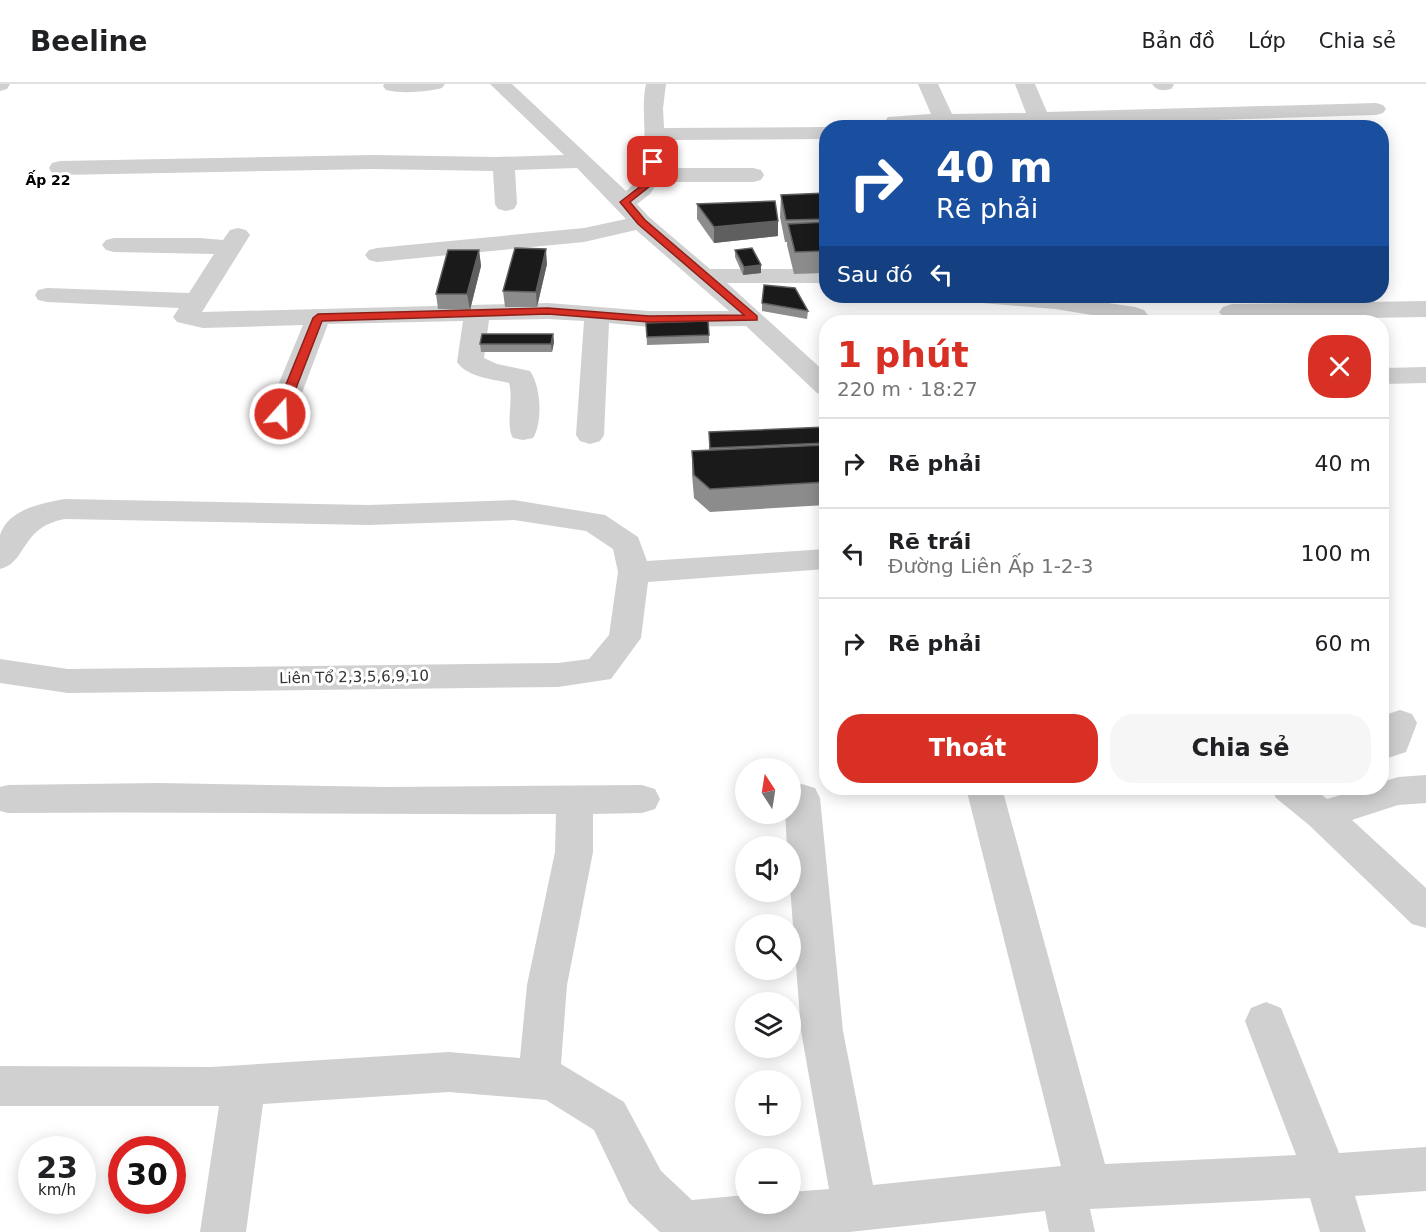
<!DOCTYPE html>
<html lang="vi">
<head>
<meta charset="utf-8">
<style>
  body { margin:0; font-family:"DejaVu Sans",sans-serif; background:#f6f6f6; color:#202124; height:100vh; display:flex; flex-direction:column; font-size:22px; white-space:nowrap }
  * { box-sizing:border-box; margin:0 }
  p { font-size:20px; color:#757577 }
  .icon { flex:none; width:33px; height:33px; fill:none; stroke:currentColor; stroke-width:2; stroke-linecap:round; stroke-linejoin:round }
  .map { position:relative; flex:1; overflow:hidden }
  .side { position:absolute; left:819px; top:231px; width:570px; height:480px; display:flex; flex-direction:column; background:#fff; border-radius:24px; box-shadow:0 3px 15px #0003 }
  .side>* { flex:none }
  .hud { position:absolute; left:819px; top:36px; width:570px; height:183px; border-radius:24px; box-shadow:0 3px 15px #0003; background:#1a4fa0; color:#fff; overflow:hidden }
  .needle { width:39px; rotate:348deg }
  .fabs { position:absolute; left:735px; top:674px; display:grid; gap:12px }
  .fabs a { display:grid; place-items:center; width:66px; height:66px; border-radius:50%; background:#fff; box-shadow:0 3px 15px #0003; font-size:30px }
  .speed { position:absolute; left:18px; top:1052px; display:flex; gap:12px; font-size:30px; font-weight:700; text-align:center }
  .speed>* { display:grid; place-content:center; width:78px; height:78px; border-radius:50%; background:#fff; box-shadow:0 3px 15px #0003; line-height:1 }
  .speed small { font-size:15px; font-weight:400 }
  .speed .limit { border:9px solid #d22; background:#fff; color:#111 }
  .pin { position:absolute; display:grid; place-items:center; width:51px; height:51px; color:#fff; margin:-26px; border-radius:12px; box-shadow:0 3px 9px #0006 }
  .me { position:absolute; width:66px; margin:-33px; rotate:20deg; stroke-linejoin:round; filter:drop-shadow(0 0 4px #0008) }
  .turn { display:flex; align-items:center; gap:21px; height:126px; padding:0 18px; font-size:27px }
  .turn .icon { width:78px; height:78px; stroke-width:2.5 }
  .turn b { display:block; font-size:42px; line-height:51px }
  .then { display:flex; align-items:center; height:57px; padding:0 18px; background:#0003; gap:12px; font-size:22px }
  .round { display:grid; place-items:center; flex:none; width:63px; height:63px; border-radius:24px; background:#f6f6f6 }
  .head { display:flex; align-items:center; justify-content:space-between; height:102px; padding:0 18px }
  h1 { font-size:36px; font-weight:600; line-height:45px; color:#d93025 }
  .cta { display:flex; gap:12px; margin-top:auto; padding:12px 18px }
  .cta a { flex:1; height:69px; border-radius:24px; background:#d93025; color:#fff; font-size:24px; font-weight:600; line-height:69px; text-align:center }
  .cta a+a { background:#f6f6f6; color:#202124 }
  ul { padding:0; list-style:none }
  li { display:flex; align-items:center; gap:18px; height:90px; padding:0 18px; border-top:2px solid #e0e0e0 }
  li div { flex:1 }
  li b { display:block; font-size:22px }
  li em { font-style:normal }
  header { display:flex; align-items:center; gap:36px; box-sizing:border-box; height:84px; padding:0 30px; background:#fff; border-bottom:2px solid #e0e0e0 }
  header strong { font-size:28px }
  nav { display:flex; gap:33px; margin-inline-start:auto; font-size:21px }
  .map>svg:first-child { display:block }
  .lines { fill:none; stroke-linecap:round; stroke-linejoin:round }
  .minor { fill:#d0d0d0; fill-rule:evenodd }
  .wall { fill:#8c8c8c }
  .shaded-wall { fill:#5f5f5f }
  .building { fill:#1a1a1a; stroke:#5f5f5f; stroke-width:1.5 }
  .route { fill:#d93025; stroke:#8d1f18; stroke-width:1.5 }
  .labels { text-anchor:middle; stroke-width:6; stroke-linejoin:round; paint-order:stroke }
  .far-neighbourhood-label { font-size:14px; font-weight:bold; fill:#000; stroke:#fff }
  .street-label { font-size:15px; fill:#333; stroke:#fff }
</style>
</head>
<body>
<header>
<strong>Beeline</strong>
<nav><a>Bản đồ</a><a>Lớp</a><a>Chia sẻ</a></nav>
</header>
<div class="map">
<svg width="1426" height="1148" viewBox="0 0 1426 1148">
  <rect width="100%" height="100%" fill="#fff"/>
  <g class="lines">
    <g class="minor">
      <polygon points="0,0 10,0 7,5 0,7"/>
      <path d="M 384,0 L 445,0 L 442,4 C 426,8 402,10 386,6 L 383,2 Z"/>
      <path d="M 490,0 L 512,0 L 626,107 C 657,83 638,34 646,0 L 666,0 L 663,24 L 664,44 L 826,43 L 829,44 L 826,44 L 826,55 L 665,56 L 663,84 L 753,84 L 761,86 L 764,91 L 761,96 L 753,98 L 658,98 L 650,110 L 637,120 L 649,133 L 710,185 L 826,185 L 826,199 L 727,199 L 826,289 L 826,311 L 817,309 L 746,242 L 649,243 L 609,239 L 604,351 L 600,357 L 590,360 L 580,357 L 576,351 L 584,237 L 548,235 L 489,236 L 484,274 L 497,280 L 530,287 C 541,302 543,339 533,354 L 523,356 L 513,354 C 505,342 514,315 509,299 C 492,295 467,293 457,278 L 463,237 L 328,240 L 294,330 L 290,336 L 280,338 L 270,336 L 266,330 L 303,241 L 203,244 L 177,238 L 173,233 L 179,224 L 47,218 L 38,216 L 35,211 L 38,206 L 47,204 L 189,209 L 214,170 L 114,168 L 106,166 L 102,161 L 106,156 L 114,154 L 200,154 L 223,156 L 230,146 L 238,144 L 246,146 L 250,151 L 202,228 L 548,219 L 649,227 L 729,227 L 636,146 L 584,158 L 377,178 L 369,176 L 365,171 L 369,166 L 377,164 L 584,144 L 626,135 L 577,84 L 515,86 L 517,120 L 514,125 L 506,127 L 498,125 L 495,120 L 493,87 L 373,85 L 60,91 L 52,89 L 49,84 L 52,79 L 60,77 L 373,71 L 496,73 L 564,71 Z"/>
      <polygon points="918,0 938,0 952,30 1026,29 1015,0 1035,0 1047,28 1376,19 1383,21 1386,25 1383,29 1376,31 1052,41 1053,44 1032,44 1031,41 954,44 888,41 885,37 888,33 931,30"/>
      <path d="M 1152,0 L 1173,0 L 1174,1 L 1171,5 C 1163,7 1157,7 1152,0 Z"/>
      <polygon points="970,212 1061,212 1135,223 1144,226 1148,231 1144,236 1135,238 1055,225 982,219 973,217"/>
      <polygon points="1426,217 1426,233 1232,236 1223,233 1219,228 1223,223 1232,220"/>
      <polygon points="1426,283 1426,299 1382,300 1382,284"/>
      <path d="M 65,415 L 368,421 L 514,416 L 605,431 L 638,453 L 647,477 L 826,465 L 826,485 L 648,498 L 641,554 L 611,595 L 558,603 L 68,609 L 0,599 L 0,575 L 68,585 L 558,579 L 589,575 L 609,551 L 618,488 L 613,465 L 586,447 L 514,436 L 368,441 L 65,435 C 20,443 28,478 0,485 C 0,475 0,461 0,451 C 8,425 43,419 65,415 Z"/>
      <polygon points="1400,626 1412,630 1417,639 1406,668 1382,676 1382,643 1388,630"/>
      <polygon points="1426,691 1426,719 1398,721 1352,736 1426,804 1426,844 1412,840 1309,741 1276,714 1271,704 1313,704 1327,715 1364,704 1382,704 1382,698 1398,693"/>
      <path d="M 159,699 L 387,703 L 642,701 L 655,705 L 660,715 L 655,725 L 642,729 L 593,730 L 593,768 L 567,901 L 561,980 L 624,1018 L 661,1087 L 692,1116 L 746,1111 L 746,1119 L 790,1119 L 790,1108 L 829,1105 L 801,947 L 790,802 L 790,762 L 787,762 L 785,729 L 790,729 L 790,703 L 802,700 L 815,704 L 820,714 L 843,947 L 873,1101 L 1061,1082 L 966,704 L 1002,704 L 1105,1080 L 1296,1071 L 1245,937 L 1251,924 L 1266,918 L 1281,924 L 1339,1069 L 1426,1063 L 1426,1107 L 1355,1112 L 1366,1148 L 1320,1148 L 1310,1114 L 1090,1125 L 1095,1148 L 1049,1148 L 1045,1127 L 849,1148 L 660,1148 L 629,1119 L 594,1046 L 546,1016 L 449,1008 L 263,1020 L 246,1148 L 200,1148 L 219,1022 L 0,1022 L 0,982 L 211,983 L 449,968 L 520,974 L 527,901 L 555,768 L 556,730 C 374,731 191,727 8,729 L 0,727 L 0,703 L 8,701 Z"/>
    </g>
  </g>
  <g class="wall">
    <polygon points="826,109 826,189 794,190 787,161 787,158 785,158 780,133 781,111"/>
    <polygon points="697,120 778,152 714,159 697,135"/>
    <polygon points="479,166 481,182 470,226 438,225 436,210"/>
    <polygon points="735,166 761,181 761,189 743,191 735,173"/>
    <polygon points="547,180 537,223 505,223 503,207"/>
    <polygon points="762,219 808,227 807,235 762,227"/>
    <polygon points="646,239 709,251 709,259 647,261"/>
    <polygon points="553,250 554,258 552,268 481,268 480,260"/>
    <polygon points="826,343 826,421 710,428 694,414 692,390 692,367 709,366 709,348"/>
  </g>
  <g class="shaded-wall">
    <polygon points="778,137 778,152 714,159 714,143"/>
    <polygon points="546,165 547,180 537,223 536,208"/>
    <polygon points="479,166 481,182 470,226 467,210"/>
    <polygon points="761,181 761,189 743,191 744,183"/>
    <polygon points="553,250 554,258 552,268 551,260"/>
  </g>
  <g class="building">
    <polygon points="826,109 826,135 786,136 781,111"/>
    <polygon points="775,117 778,137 714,143 697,120"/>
    <polygon points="826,138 826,167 795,168 788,140"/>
    <polygon points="515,164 546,165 536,208 503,207"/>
    <polygon points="752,164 761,181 744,183 735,166"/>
    <polygon points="448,166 479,166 467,210 436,210"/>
    <polygon points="764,201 795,204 808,227 762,219"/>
    <polygon points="708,237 709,251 647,253 646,239"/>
    <polygon points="482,250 553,250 551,260 480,260"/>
    <polygon points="826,343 826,359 710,364 709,348"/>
    <polygon points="826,361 826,398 710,405 694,391 692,367"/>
  </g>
  <polygon class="route" points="653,75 657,78 650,102 630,118 645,136 757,232 757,236 649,238 548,230 322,237 286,330 280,333 274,330 313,234 318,230 548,224 649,232 744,231 638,140 620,118 642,101 648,78"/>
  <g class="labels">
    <g class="far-neighbourhood-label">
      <text x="48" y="101">Ấp 22</text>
    </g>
    <g class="street-label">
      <text transform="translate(354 593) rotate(-1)" y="5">Liên Tổ 2,3,5,6,9,10</text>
    </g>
  </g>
</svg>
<div class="fabs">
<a><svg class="needle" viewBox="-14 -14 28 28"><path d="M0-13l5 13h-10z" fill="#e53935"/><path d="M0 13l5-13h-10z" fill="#757577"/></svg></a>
<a><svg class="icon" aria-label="sound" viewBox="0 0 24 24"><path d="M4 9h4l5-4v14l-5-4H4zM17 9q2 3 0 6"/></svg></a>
<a><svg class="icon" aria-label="search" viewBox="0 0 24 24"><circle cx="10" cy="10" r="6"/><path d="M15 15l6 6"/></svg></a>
<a><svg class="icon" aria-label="layers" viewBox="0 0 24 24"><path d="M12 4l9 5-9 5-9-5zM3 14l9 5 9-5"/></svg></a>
<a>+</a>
<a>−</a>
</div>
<div class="speed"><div>23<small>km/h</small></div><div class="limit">30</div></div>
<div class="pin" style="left:653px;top:78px;background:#d93025"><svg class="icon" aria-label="arrive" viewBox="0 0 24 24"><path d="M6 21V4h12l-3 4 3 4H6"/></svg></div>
<svg class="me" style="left:280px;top:330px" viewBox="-20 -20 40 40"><circle r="17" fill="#d93025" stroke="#fff" stroke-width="3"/><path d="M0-11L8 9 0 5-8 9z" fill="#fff"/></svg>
<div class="hud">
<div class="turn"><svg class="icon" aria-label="right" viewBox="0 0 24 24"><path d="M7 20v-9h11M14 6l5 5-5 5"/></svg><div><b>40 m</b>Rẽ phải</div></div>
<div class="then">Sau đó<svg class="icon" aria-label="left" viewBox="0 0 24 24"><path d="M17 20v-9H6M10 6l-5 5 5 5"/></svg></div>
</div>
<section class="side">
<div class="head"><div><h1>1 phút</h1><p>220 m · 18:27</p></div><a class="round" style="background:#d93025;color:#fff"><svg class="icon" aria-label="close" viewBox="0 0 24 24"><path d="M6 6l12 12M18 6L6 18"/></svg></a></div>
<ul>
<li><svg class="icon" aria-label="right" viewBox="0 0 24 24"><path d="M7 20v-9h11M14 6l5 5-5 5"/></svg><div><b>Rẽ phải</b></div><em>40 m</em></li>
<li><svg class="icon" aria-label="left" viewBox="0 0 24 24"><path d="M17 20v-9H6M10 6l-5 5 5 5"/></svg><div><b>Rẽ trái</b><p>Đường Liên Ấp 1-2-3</p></div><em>100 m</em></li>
<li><svg class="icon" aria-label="right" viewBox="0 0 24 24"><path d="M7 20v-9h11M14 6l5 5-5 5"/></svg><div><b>Rẽ phải</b></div><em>60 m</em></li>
</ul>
<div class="cta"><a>Thoát</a><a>Chia sẻ</a></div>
</section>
</div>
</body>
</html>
